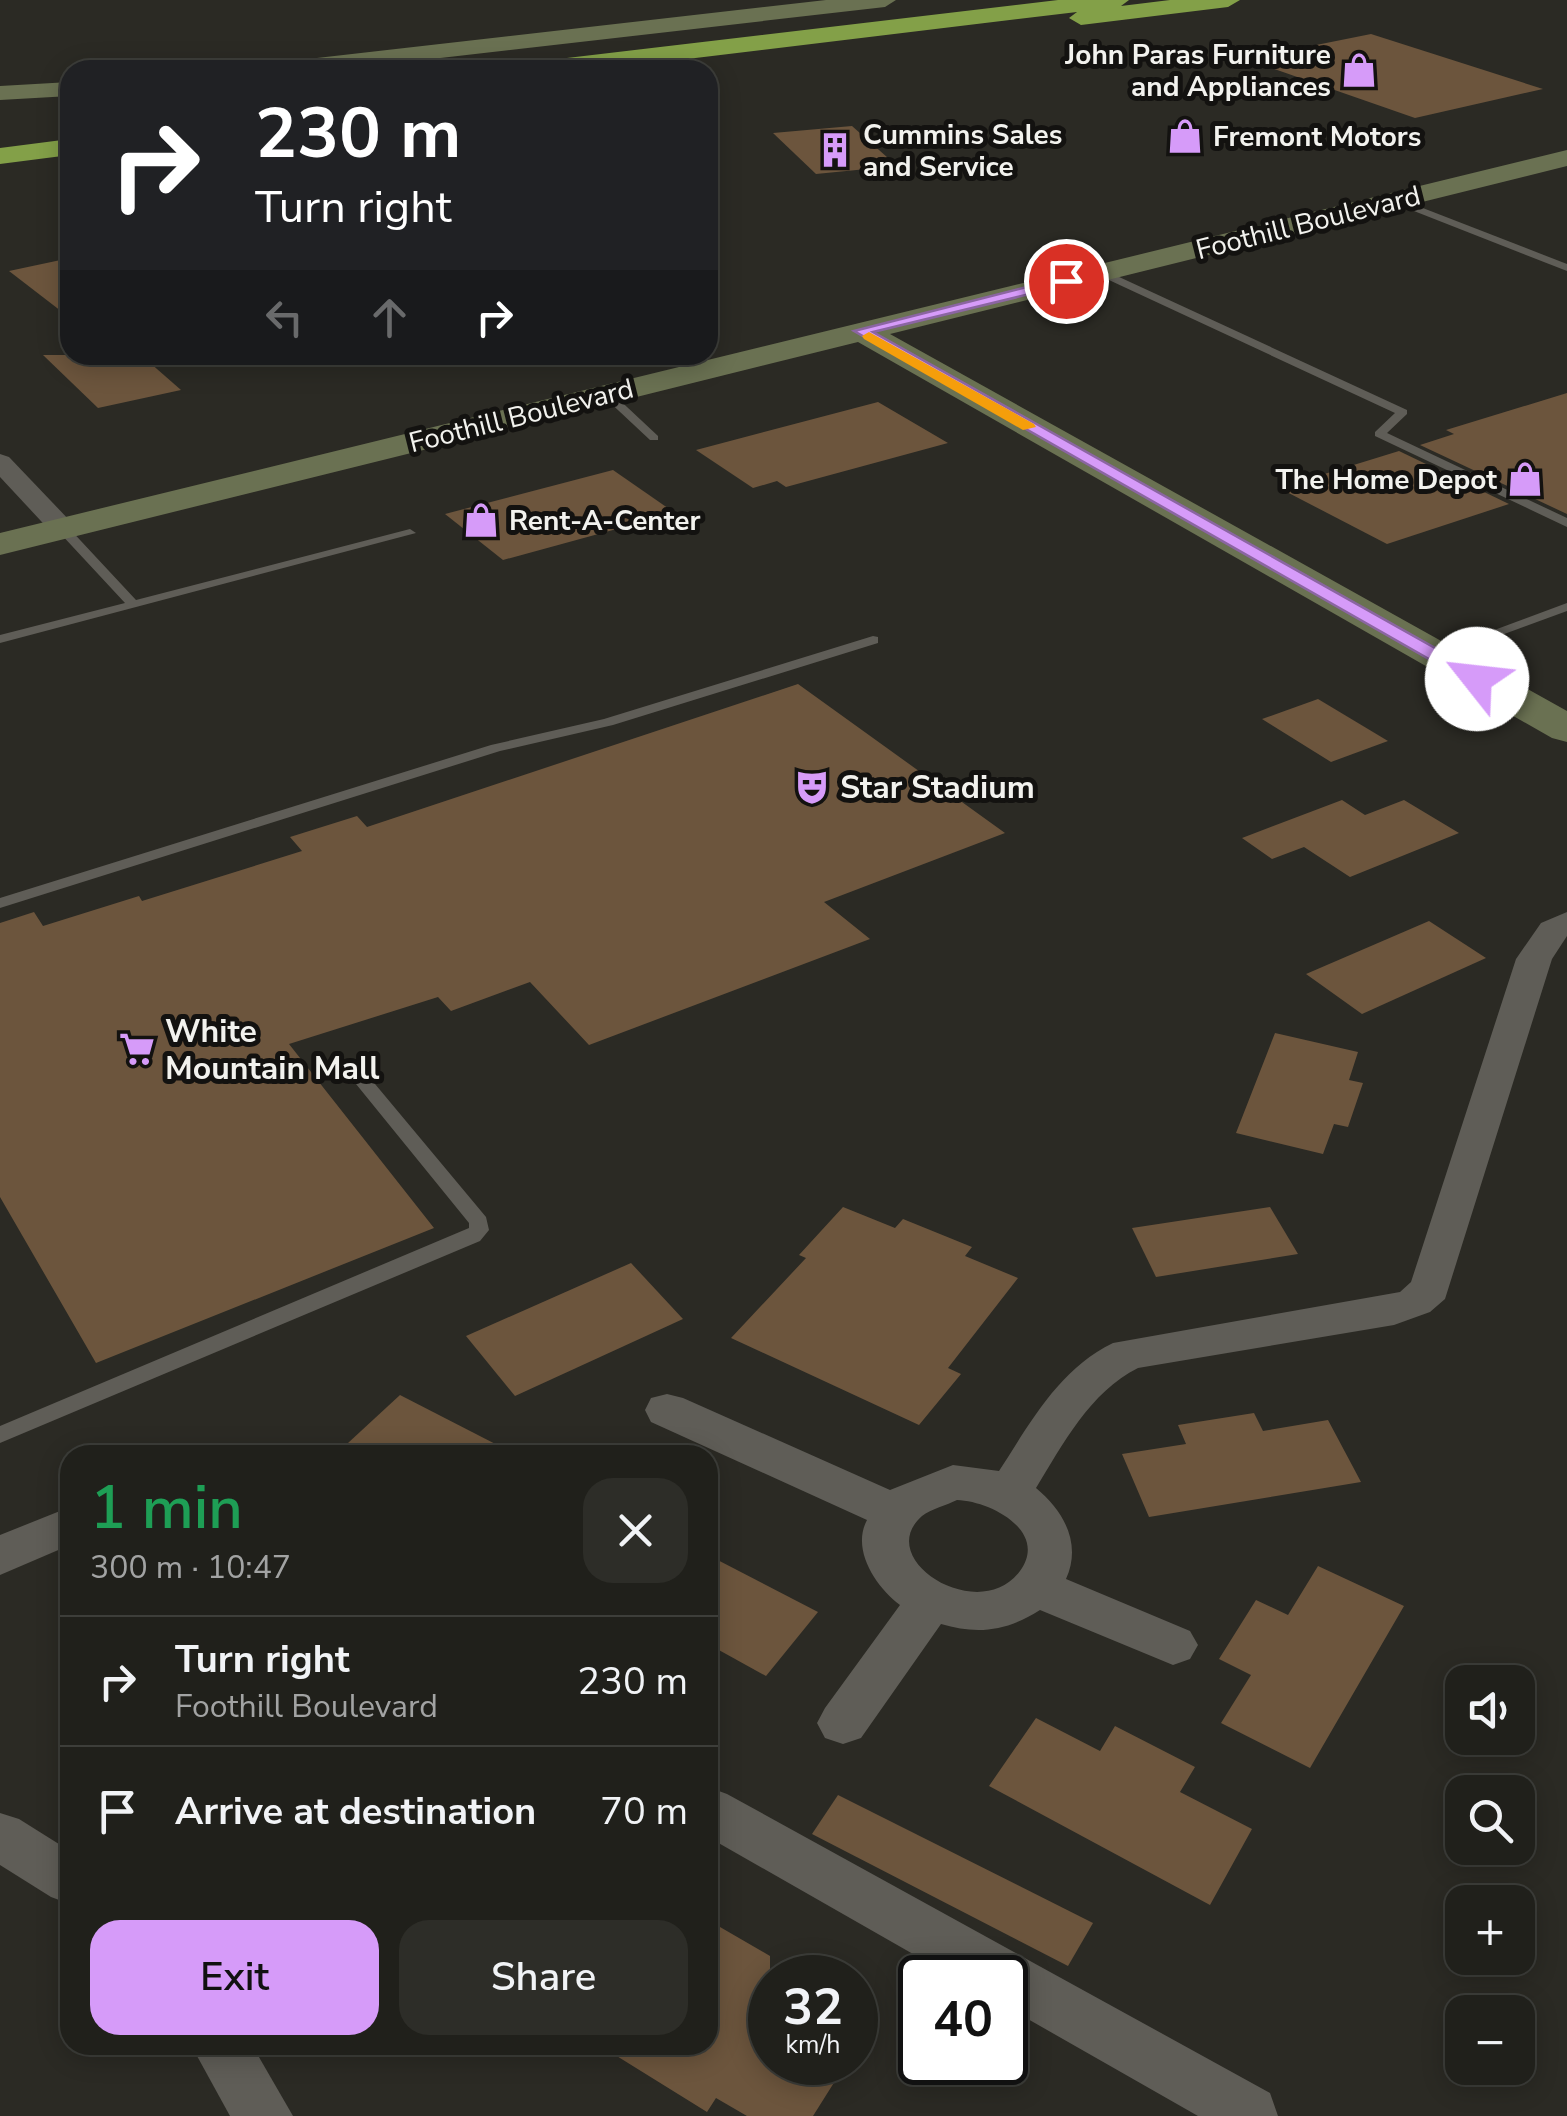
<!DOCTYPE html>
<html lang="en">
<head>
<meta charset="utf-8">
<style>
  body { margin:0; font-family:"Nunito Sans",sans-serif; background:#2d2d28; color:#f1f3f6; height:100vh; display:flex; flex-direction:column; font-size:38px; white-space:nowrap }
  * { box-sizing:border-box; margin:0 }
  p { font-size:32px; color:#a2a3a3 }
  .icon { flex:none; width:55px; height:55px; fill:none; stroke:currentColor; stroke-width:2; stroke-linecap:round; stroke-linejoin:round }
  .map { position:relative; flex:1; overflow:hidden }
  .side { position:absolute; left:60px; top:1445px; width:658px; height:610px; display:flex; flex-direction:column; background:#20201b; border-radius:30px; box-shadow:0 5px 25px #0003,0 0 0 2px #3d3e3a }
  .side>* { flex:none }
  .hud { position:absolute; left:60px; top:60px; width:658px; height:305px; border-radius:30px; box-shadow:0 5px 25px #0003,0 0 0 2px #3d3e3a; background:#202124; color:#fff; overflow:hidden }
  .fabs { position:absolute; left:1445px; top:1665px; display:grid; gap:20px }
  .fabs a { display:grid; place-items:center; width:90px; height:90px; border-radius:20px; background:#20201b; box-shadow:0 5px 25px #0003,0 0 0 2px #3d3e3a; font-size:50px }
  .speed { position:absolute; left:748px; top:1955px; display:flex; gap:20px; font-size:50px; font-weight:700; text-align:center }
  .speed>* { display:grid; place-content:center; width:130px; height:130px; border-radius:50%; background:#20201b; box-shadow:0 5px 25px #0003,0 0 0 2px #3d3e3a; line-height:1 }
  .speed small { font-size:25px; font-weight:400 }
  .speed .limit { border:5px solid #111; border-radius:15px; background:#fff; color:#111 }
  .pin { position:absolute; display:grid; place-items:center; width:85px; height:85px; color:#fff; margin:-42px; border:5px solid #fff; border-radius:50%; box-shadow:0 2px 10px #0007 }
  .me { position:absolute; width:110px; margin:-55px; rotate:299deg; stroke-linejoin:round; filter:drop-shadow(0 0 8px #0008) }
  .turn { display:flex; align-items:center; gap:35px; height:210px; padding:0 30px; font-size:45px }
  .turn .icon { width:130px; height:130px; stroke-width:2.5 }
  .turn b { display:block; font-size:70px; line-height:85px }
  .lanes { display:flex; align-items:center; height:95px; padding:0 30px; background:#0003; justify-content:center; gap:50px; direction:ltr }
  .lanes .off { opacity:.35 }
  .round { display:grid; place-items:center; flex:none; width:105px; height:105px; border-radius:30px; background:#2d2d28 }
  .overview { display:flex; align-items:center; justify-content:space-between; height:170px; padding:0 30px }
  h1 { font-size:60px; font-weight:600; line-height:75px; color:#1e9e55 }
  .action { display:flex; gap:20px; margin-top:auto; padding:20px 30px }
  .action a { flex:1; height:115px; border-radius:30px; background:#d69bf9; color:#111; font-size:40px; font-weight:600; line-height:115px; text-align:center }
  .action a+a { background:#2d2d28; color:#f1f3f6 }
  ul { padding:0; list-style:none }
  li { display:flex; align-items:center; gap:30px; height:130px; padding:0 30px; border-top:2px solid #3d3e3a }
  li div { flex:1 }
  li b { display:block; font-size:38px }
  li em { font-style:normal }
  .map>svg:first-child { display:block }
  .building { fill:#6c553d }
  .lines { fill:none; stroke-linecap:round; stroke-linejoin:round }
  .lane { fill:#5f5d57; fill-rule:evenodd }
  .street { fill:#5f5d57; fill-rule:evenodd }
  .secondary { fill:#6a7152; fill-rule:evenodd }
  .highway { fill:#83a048; fill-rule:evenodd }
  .route { fill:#d69bf9; stroke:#8b65a2; stroke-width:2.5 }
  .slow { fill:#f59e0b }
  .labels { text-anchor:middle; stroke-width:10; stroke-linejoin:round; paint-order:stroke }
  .far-poi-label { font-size:28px; font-weight:bold; fill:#f2f2ee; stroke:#131210; text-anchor:start }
  .far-street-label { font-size:28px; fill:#f2f2ee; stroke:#131210 }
  .poi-label { font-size:32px; font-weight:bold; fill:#f2f2ee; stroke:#131210; text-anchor:start }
</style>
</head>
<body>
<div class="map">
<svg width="1567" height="2116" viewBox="0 0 1567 2116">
  <rect width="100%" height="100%" fill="#2b2a24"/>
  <g class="building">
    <polygon points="1371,34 1543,89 1415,118 1246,59"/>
    <polygon points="852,126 897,166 816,174 773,133"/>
    <polygon points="70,258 70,318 9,271"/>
    <polygon points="43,355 141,355 181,390 98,408"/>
    <polygon points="1567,393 1567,514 1420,445 1454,434 1446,430"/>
    <polygon points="878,402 948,443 786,487 777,481 753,488 696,450"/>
    <polygon points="1399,451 1509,504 1387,544 1279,488"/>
    <polygon points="613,470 675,513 503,560 445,514"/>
    <polygon points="798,684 1005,833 824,902 870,939 589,1045 530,982 451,1011 438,997 289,1044 434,1228 96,1363 0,1197 0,923 34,912 43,926 139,896 142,901 302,851 290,837 357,816 367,827"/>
    <polygon points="1318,699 1388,741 1331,762 1262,719"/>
    <polygon points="1342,800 1365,815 1404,800 1459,833 1350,877 1304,847 1272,859 1242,838"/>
    <polygon points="1429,921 1486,958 1362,1014 1306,974"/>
    <polygon points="1275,1033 1358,1052 1349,1080 1363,1083 1348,1127 1334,1124 1323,1154 1236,1133"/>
    <polygon points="843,1207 895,1228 903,1219 972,1247 965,1256 1018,1278 948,1368 961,1374 919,1425 731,1338 806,1258 799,1255"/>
    <polygon points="1270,1207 1298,1254 1156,1277 1132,1228"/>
    <polygon points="631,1263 683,1319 515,1396 466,1336"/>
    <polygon points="400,1395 517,1455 335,1455"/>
    <polygon points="1254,1413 1263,1431 1328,1420 1361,1482 1149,1517 1122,1454 1186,1444 1178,1425"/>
    <polygon points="708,1555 818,1612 766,1676 708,1644"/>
    <polygon points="1318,1566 1404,1606 1310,1768 1221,1723 1251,1675 1219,1659 1256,1600 1288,1615"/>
    <polygon points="1036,1718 1100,1751 1115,1726 1195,1767 1180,1792 1252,1829 1210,1905 989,1786"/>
    <polygon points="838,1795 1093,1923 1068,1966 812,1834"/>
    <polygon points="720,1927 770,1956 770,2062 847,2062 813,2116 747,2116 716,2098 707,2112 599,2045 708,2045 708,1947"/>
  </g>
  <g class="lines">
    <g class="lane">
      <polygon points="1391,198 1397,198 1567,264 1567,271 1391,202"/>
      <polygon points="1096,270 1104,270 1407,410 1407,414 1387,433 1567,518 1567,527 1375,436 1375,432 1395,413 1096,274"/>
      <polygon points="603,392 611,392 658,436 658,440 650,440 603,396"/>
      <polygon points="63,525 67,526 136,600 410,529 416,533 0,643 0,635 125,603 59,532 57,529"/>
      <polygon points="1567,603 1567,611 1439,658 1429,658 1427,655"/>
      <polygon points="873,636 878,637 878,643 613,725 500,751 0,908 0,898 491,745 604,719"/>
      <polygon points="349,1059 355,1060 486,1217 489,1230 480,1241 0,1443 0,1426 469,1228 469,1223 343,1068 340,1064"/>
    </g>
    <g class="street">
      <polygon points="0,454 9,457 72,523 76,529 72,535 54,535 0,477"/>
      <path d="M 1567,912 L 1567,936 L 1552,959 L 1445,1299 L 1430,1312 L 1394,1325 L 1138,1368 C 1090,1392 1063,1444 1036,1488 C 1064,1511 1082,1544 1066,1579 L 1190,1631 L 1198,1645 L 1190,1659 L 1173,1665 L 1040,1610 C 1007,1631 978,1635 941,1624 L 861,1738 L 843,1744 L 825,1738 L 817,1723 L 825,1708 L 900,1605 C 876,1587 851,1550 867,1520 L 651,1422 L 645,1410 L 651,1398 L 667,1394 L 683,1398 L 890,1490 L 953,1465 L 999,1471 C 1031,1422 1058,1370 1113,1343 L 1400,1292 L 1411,1282 L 1516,959 L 1541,923 ZM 957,1500 C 990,1501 1049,1531 1020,1571 C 980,1626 872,1560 922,1516 C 931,1509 947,1505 957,1500 Z"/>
      <polygon points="70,1507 70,1545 0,1575 0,1535"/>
      <polygon points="708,1787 727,1794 1270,2093 1278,2116 1198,2116 1005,2006 1005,1978 955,1978 708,1837"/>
      <polygon points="0,1813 19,1819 70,1851 70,1904 51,1897 0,1865"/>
      <polygon points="191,2045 252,2045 293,2116 230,2116"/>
    </g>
    <g class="secondary">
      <polygon points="826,0 896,0 885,7 336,70 261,70 273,63"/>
      <polygon points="70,82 70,96 0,100 0,86"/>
      <polygon points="1567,150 1567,166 890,334 1567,711 1567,742 1552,738 858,342 0,555 0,533"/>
    </g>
    <g class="highway">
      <polygon points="1058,0 1129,0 1121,6 1170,0 1240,0 1228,7 1081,25 1069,18 1077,12 596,70 520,70 533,62"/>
      <polygon points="70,139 70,155 0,164 0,148"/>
    </g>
  </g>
  <polygon class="route" points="1066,277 1073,281 1071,284 873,332 1483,675 1483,683 1471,683 854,331"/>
  <polygon class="slow" points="869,332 1034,424 1036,427 1023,430 864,339 862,336"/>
  <defs>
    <symbol id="shop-bare" viewBox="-9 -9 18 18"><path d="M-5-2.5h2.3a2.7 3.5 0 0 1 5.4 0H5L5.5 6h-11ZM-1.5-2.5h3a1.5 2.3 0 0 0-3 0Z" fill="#d69bf9" stroke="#131210" stroke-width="2.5" paint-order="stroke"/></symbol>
    <symbol id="building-bare" viewBox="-9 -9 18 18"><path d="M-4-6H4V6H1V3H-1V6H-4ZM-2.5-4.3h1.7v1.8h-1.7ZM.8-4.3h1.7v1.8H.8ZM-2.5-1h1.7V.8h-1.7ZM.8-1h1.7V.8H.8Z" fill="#d69bf9" stroke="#131210" stroke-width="2.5" paint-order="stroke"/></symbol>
    <symbol id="theatre-bare" viewBox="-9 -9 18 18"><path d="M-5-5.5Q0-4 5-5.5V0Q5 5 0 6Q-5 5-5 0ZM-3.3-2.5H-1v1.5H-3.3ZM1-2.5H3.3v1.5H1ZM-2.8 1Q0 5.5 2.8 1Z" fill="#d69bf9" stroke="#131210" stroke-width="2.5" paint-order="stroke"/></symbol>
    <symbol id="supermarket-bare" viewBox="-9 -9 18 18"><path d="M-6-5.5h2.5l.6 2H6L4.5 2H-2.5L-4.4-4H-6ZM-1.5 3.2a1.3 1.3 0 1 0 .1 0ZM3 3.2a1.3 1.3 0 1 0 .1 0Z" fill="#d69bf9" stroke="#131210" stroke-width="2.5" paint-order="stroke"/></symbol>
  </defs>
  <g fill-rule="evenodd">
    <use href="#shop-bare" x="1334" y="45" width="50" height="50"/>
    <use href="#shop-bare" x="1160" y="111" width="50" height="50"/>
    <use href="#building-bare" x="810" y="125" width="50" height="50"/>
    <use href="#shop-bare" x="1500" y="454" width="50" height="50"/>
    <use href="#shop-bare" x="456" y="495" width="50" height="50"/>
    <use href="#theatre-bare" x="787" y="762" width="50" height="50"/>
    <use href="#supermarket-bare" x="112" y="1024" width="50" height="50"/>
  </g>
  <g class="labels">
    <g class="far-poi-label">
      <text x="1331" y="64" text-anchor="end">John Paras Furniture<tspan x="1331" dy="32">and Appliances</tspan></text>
      <text x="863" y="144">Cummins Sales<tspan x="863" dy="32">and Service</tspan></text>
      <text x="1213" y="146">Fremont Motors</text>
      <text x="1497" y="489" text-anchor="end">The Home Depot</text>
      <text x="509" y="530">Rent-A-Center</text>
    </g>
    <g class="far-street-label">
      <text transform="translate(1308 222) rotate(-14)" y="10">Foothill Boulevard</text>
      <text transform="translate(521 415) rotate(-14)" y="10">Foothill Boulevard</text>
    </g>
    <g class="poi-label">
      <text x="840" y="798">Star Stadium</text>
      <text x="165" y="1042">White<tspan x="165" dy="37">Mountain Mall</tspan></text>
    </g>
  </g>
</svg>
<div class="fabs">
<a><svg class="icon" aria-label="sound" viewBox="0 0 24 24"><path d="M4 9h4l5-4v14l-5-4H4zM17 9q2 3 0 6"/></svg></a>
<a><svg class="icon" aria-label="search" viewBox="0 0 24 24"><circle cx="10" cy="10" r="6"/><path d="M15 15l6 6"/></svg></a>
<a>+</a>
<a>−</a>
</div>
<div class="speed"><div>32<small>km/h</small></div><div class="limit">40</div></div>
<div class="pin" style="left:1066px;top:281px;background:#d93025"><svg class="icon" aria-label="arrive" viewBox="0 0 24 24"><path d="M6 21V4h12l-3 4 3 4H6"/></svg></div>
<svg class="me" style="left:1477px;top:679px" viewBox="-20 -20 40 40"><circle r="19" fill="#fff"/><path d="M0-13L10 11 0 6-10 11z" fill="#d69bf9"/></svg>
<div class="hud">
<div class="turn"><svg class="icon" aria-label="right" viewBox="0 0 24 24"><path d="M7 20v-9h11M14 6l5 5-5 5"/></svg><div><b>230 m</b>Turn right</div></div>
<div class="lanes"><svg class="icon off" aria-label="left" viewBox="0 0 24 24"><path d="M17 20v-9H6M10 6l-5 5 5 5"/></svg><svg class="icon off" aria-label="ahead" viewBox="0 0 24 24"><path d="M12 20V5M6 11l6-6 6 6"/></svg><svg class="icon" aria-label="right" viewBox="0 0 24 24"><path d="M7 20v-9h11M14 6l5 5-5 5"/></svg></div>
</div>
<section class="side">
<div class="overview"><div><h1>1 min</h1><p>300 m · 10:47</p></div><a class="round"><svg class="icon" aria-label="close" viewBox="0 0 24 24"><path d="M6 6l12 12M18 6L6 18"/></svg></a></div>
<ul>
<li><svg class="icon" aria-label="right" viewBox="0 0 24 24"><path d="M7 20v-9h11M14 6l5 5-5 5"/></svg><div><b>Turn right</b><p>Foothill Boulevard</p></div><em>230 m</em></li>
<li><svg class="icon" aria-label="arrive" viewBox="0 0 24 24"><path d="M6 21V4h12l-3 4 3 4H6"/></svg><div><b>Arrive at destination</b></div><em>70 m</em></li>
</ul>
<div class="action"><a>Exit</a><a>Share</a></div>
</section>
</div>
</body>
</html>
